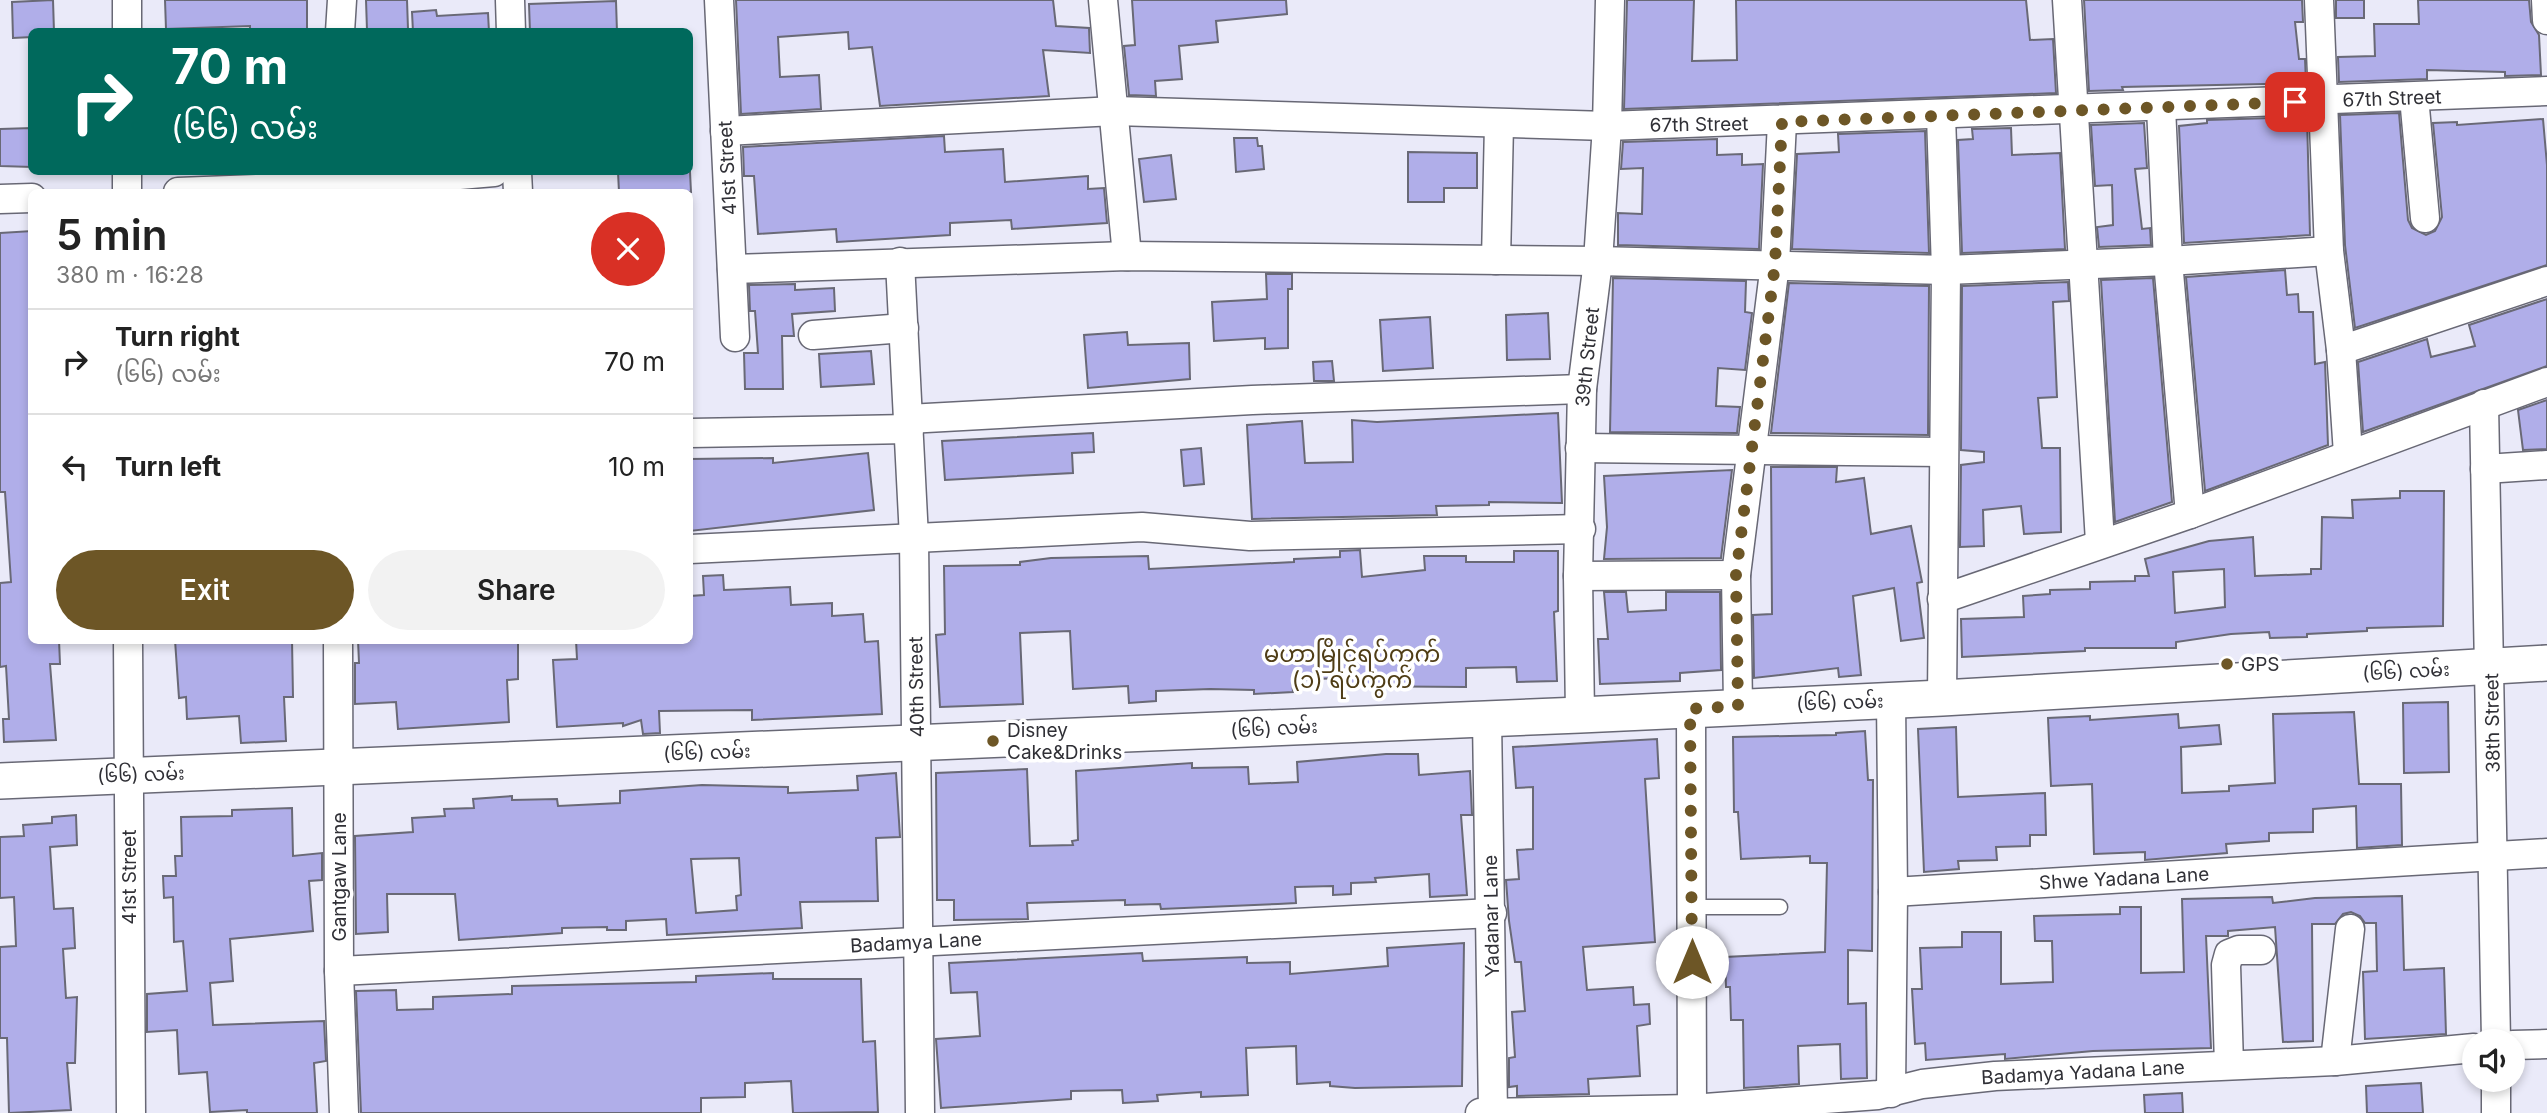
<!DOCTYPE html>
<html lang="en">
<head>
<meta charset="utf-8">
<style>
  body { margin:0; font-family:Inter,"Noto Sans Myanmar",sans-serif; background:#f2f2f2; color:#222; height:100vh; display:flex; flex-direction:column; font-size:26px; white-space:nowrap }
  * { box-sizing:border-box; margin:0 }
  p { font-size:23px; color:#767676 }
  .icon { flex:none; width:38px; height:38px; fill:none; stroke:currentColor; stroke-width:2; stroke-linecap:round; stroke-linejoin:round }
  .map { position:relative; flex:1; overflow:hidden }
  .sheet { position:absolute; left:28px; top:189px; width:665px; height:455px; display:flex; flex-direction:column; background:#fff; border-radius:10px; box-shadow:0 4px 10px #0003 }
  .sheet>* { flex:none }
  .guide { position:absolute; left:28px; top:28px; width:665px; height:147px; border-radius:10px; box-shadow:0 4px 10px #0003; background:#00695c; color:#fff; overflow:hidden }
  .tools { position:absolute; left:2462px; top:1029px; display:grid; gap:14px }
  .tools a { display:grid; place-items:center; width:63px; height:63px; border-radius:50%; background:#fff; box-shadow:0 4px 10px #0003; font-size:35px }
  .pin { position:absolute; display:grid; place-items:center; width:60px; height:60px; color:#fff; margin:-30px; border-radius:14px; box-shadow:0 4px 10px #0006 }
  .me { position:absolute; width:77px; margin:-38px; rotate:0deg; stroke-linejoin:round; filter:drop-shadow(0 0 5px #0008) }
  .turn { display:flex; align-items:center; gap:24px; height:147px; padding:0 28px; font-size:32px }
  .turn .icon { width:91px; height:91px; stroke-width:2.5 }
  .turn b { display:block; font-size:49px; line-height:60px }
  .round { display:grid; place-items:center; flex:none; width:74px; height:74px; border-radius:37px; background:#f2f2f2 }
  .head { display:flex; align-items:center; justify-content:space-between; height:119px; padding:0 28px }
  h1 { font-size:42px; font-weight:600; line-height:52px }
  .cta { display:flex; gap:14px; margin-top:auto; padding:14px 28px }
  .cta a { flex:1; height:80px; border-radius:42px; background:#6d5626; color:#fff; font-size:28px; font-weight:600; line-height:80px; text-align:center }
  .cta a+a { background:#f2f2f2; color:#222 }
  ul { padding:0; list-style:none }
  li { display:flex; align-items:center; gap:21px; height:105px; padding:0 28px; border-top:2px solid #e0e0e0 }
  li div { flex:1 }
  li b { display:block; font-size:26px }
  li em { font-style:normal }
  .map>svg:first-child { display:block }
  .building { fill:#b0aee9; stroke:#696976; stroke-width:2; fill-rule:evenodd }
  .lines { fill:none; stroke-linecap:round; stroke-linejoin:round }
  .service-casing { stroke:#686875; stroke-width:17 }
  .minor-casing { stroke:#686875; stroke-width:31 }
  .tertiary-casing { stroke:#686875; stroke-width:38 }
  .service { stroke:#fff; stroke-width:14 }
  .minor { stroke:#fff; stroke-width:28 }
  .tertiary { stroke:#fff; stroke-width:35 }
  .route { stroke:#6d5626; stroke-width:12; stroke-dasharray:0 21.6 }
  .poi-dot { fill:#6d5626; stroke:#fff; stroke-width:2.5 }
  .labels { text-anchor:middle; stroke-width:7; stroke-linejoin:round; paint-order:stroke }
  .street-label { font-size:19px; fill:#303036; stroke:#fff }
  .poi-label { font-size:19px; fill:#303036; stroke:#fff; text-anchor:start }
  .quarter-label { font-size:23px; fill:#4f3d16; stroke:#fff }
</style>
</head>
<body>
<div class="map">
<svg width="2547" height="1113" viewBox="0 0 2547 1113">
  <rect width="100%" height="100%" fill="#eaeaf9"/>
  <g class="building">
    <polygon points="53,0 54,32 32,32 32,37 13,38 12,2"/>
    <polygon points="165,0 307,0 307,32 250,32 250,26 166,29"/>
    <polygon points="366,0 407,0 408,29 367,30"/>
    <polygon points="736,0 1053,0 1056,26 1089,28 1090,53 1043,50 1049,96 880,106 872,47 849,49 848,32 778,37 780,77 819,75 821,109 741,114"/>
    <polygon points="1132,0 1286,0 1287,14 1216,21 1218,42 1179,46 1182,79 1155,81 1156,96 1129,95 1124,46 1135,45"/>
    <polygon points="1627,0 1694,0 1692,61 1737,60 1736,0 2026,0 2030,40 2053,39 2056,93 1624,109"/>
    <polygon points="2084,0 2302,0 2303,22 2295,22 2299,59 2305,59 2306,83 2122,87 2123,90 2089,91"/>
    <rect x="2336" y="0" width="28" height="18"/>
    <polygon points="2418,0 2529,0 2531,22 2539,35 2541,75 2505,76 2505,72 2427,70 2427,79 2339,82 2338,57 2375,56 2374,24 2419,24"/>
    <polygon points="616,1 617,32 530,32 529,4"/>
    <polygon points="436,10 437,16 488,13 489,32 413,32 412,12"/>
    <polygon points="2399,113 2408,220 2412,228 2426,235 2435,231 2442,217 2433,123 2457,122 2457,125 2543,119 2547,165 2547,265 2355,328 2345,245 2340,115"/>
    <polygon points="2307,117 2310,235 2184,243 2179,126 2207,123 2207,120"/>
    <polygon points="2144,123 2147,168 2135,169 2142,229 2150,228 2151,245 2099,247 2097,227 2113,225 2112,185 2095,186 2091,125"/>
    <polygon points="32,128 32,167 0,166 0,129"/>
    <polygon points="2011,128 2012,155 2060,153 2065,249 1962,253 1958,140 1973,139 1972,129"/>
    <polygon points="1925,131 1929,253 1792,249 1797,154 1839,152 1838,134"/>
    <polygon points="944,136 945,152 1003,149 1005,182 1088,176 1088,189 1104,188 1107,223 1012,229 1011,220 950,223 950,235 837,242 836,229 758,234 754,176 744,176 743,147"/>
    <polygon points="1234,138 1257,138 1258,146 1262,146 1264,169 1236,172"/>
    <polygon points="1717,139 1717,155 1742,154 1742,165 1763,164 1759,249 1618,245 1618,213 1642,214 1643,168 1621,169 1623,142"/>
    <polygon points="1408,152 1477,153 1477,188 1444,188 1444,202 1408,202"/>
    <polygon points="1171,155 1176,199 1144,202 1139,159"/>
    <polygon points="618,172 690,172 691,192 619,192"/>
    <polygon points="32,231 32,640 59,640 60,664 50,664 56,740 4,742 3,719 9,719 6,666 0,667 0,583 11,582 5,492 0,492 0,233"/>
    <polygon points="2285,270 2287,295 2298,294 2299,312 2313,312 2315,364 2325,362 2328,445 2205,491 2186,277"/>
    <polygon points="1266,274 1292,274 1292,289 1288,289 1288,348 1265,349 1265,338 1214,341 1212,302 1267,299"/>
    <polygon points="1613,278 1746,281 1745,312 1752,313 1745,370 1718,368 1716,406 1740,407 1737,433 1610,432"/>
    <polygon points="2153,278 2172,502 2115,522 2101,280"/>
    <polygon points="2068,282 2069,301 2053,302 2057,397 2038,398 2042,448 2060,448 2061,532 2024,534 2021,506 1983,510 1984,546 1960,547 1961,465 1984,462 1984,452 1961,450 1962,286"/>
    <polygon points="1789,283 1929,286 1928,435 1771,433"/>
    <polygon points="795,284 795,290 834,288 835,311 792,314 794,336 782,336 783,389 745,389 744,353 758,353 755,311 750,311 749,285"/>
    <polygon points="2547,299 2547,366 2363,432 2358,362 2427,339 2431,357 2475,346 2469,325"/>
    <polygon points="1548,313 1550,359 1507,360 1506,315"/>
    <polygon points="1430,317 1433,368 1383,371 1380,320"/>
    <polygon points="1127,332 1128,345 1189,343 1190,379 1088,388 1084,335"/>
    <polygon points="871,351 874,384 821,387 819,354"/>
    <polygon points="1332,361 1334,381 1314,381 1313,362"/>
    <polygon points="2547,400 2547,449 2523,450 2518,410"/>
    <polygon points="1558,413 1562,503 1489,502 1489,505 1436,506 1437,515 1252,519 1247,425 1302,421 1305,463 1353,462 1352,420 1377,422"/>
    <polygon points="1093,433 1094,452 1072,453 1073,473 945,480 942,441"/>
    <polygon points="1201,448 1204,484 1184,486 1181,450"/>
    <polygon points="868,453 874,510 690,531 690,459 773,458 773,463"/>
    <polygon points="1771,467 1837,467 1836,482 1864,478 1871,534 1911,526 1922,582 1917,583 1924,638 1901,641 1894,588 1853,596 1861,675 1839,677 1838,668 1754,678 1753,615 1772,614"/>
    <polygon points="1732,470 1721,558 1604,559 1607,527 1604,476"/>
    <path d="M 2400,491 L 2444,491 L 2443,626 L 2367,628 L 2367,631 L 2307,634 L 2307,637 L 2270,638 L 2269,632 L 2231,634 L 2176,642 L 2176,648 L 2085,648 L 2085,651 L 1962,657 L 1961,619 L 2024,617 L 2023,596 L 2050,594 L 2050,590 L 2090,589 L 2090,582 L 2135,581 L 2135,576 L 2149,576 L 2145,559 L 2209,541 L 2253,537 L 2255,576 L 2311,574 L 2311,569 L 2321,569 L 2322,517 L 2353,518 L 2352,500 L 2400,498 ZM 2224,569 L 2225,607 L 2175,613 L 2173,572 Z"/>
    <polygon points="1360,550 1362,577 1425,570 1424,556 1466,556 1466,562 1514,562 1514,551 1558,551 1558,611 1554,612 1557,681 1517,682 1516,667 1466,668 1466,687 1341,686 1341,678 1292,680 1293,692 1254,694 1254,690 1210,689 1156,691 1156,701 1129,703 1128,686 1073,689 1070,631 1020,633 1023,704 940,707 936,635 945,634 944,566 1020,565 1020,562 1051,558 1148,556 1149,569 1294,562 1294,559 1340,557 1340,551"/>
    <polygon points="723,575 724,590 790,587 791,605 832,603 832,616 863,614 865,642 878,641 882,714 752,720 752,710 659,711 660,733 643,734 641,720 623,726 623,723 557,727 553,660 577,659 576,640 690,640 690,596 704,595 703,576"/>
    <polygon points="1604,592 1626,592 1628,612 1666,610 1666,592 1720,592 1721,670 1680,673 1680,681 1600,684 1598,639 1608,639"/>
    <polygon points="175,640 292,640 293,697 284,697 286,741 241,743 239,716 187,719 186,697 179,698"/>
    <polygon points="358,640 518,640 518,679 507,680 509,722 398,729 396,702 355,704 355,663 359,663"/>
    <polygon points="2448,702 2449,772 2404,773 2403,703"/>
    <polygon points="2354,712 2359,784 2401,784 2402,845 2357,848 2356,806 2313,809 2313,832 2269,833 2269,841 2226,844 2227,853 2145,860 2145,852 2094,854 2092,784 2051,786 2048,718 2090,716 2090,720 2178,714 2179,728 2219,725 2221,744 2181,747 2182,793 2229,791 2229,786 2275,783 2273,714"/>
    <polygon points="1956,727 1958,797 2045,793 2046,835 2030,835 2030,846 1996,847 1997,860 1958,861 1959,869 1924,872 1918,729"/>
    <polygon points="1865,731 1868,780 1873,780 1872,951 1848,950 1848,1004 1866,1003 1867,1078 1841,1079 1840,1044 1798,1046 1799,1084 1744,1088 1743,1020 1731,1020 1730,987 1726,987 1725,957 1825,952 1827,863 1810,863 1810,856 1741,859 1738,812 1734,812 1733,737 1836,735 1836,733"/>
    <polygon points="1657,739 1659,778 1645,779 1655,942 1583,947 1587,990 1633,987 1634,1005 1649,1004 1650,1024 1637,1026 1640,1076 1588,1079 1589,1094 1517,1096 1517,1086 1509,1087 1509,1058 1515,1057 1512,1012 1525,1011 1521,962 1515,962 1509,921 1506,880 1519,879 1517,850 1533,849 1533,787 1516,788 1513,747"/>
    <polygon points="1386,754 1418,754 1419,775 1470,771 1472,815 1461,815 1467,895 1430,897 1429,874 1375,878 1376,882 1351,883 1351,894 1333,895 1333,886 1295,887 1296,903 1278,904 1161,909 1160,904 1125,905 1125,900 1027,903 1028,919 954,920 954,900 937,900 936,773 1027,769 1030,846 1073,845 1072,841 1078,840 1076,771 1192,763 1192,768 1248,767 1249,784 1298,782 1297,762"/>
    <path d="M 896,773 L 900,837 L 876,838 L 878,901 L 800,902 L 802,928 L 667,935 L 666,919 L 626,921 L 626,930 L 607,930 L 607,927 L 562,928 L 562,933 L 459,940 L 455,894 L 387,894 L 388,932 L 356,934 L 355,836 L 413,832 L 412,818 L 445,816 L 444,809 L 474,808 L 473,799 L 512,796 L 512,800 L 557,799 L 558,806 L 620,803 L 620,791 L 702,785 L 788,787 L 788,793 L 858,790 L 857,776 ZM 739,858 L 741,895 L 736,896 L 737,910 L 696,913 L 691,859 Z"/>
    <polygon points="292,808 293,856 322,853 322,880 309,881 313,931 230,939 233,981 210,983 213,1025 324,1021 326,1061 314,1063 317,1113 247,1113 247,1110 210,1112 207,1072 179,1074 177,1030 147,1032 147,994 187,991 183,941 174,942 173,897 164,898 163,876 176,876 175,856 182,856 181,817 232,816 232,810"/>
    <polygon points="76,815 77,845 50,847 54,909 73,908 75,948 63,949 66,998 77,997 75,1063 67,1063 71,1110 9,1113 7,1038 0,1038 0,947 16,946 14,897 0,898 0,837 24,836 23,825 52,823 52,817"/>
    <polygon points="2402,896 2404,970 2444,968 2446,1034 2365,1039 2363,972 2377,971 2376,923 2365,923 2360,916 2351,912 2343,914 2335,924 2312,924 2313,1041 2283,1042 2275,927 2228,931 2228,936 2206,936 2211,1048 2093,1051 2005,1059 2005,1054 1926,1060 1925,1043 1915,1044 1912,989 1922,989 1920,948 1962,947 1962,932 2001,932 2001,984 2053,982 2052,941 2035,941 2034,916 2120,914 2120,907 2141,907 2141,973 2184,972 2182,899 2272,897 2273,903 2315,898"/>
    <polygon points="1464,943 1462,1086 1355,1088 1330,1086 1330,1082 1297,1084 1296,1046 1246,1048 1248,1095 1201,1097 1201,1092 1157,1095 1158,1101 1123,1103 1122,1090 1071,1091 1071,1099 941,1108 936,1039 980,1036 977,992 951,993 949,963 1142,953 1143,961 1247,957 1247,963 1290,962 1290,974 1388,966 1387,948"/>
    <polygon points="773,973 773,979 861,979 863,1042 875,1041 878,1112 793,1113 791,1081 745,1083 745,1097 701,1098 701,1113 361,1113 356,991 396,990 397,1010 433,1009 433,997 512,994 512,986 696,982 696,976"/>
    <polygon points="2421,1083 2423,1113 2367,1113 2366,1086"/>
    <polygon points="2182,1093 2183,1113 2145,1113 2144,1095"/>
  </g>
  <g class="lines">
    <defs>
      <polyline id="service" points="1691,907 1780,907"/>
      <g id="minor">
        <polyline points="127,0 127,32"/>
        <polyline points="510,0 511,32"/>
        <polyline points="719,0 735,337"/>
        <polyline points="1103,0 1127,256"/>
        <polyline points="2067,0 2100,542"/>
        <polyline points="2319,0 2329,251 2341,350 2348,454"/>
        <polyline points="2546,0 2547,20"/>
        <polyline points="340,32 342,0"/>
        <polyline points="2414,97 2425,218"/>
        <polyline points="2161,107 2168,261 2190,514"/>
        <polyline points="1941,115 1946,270 1942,698"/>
        <polyline points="725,131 1115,111 1607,126 2547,91"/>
        <polyline points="127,172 127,192"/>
        <polyline points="517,172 518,192"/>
        <polyline points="178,192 332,186 494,172"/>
        <polyline points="0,199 32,198"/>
        <polyline points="1496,260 1499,124"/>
        <polyline points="900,262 914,538 920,1113"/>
        <polyline points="732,269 1127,256 1598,261 1946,270 2168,261 2329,251"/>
        <polyline points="813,335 904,328"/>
        <polyline points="2341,350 2547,281"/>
        <polyline points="2484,404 2496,1041"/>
        <polyline points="908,419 1252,400 1582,389"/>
        <polyline points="690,433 909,429"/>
        <polyline points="1580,448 1943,452"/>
        <polyline points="2485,469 2547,465"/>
        <polyline points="690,549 1142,527 1250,536 1581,529"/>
        <polyline points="1578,576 1736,575"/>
        <polyline points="1942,599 2190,514 2547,382"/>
        <polyline points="128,640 131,1113"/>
        <polyline points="338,640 339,971 344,1113"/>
        <polyline points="1891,700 1893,892 2547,853"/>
        <polyline points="1738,706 1736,575 1775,264 1782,122"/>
        <polyline points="1691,709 1692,1113"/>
        <polyline points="1580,715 1578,576 1582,389 1598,261 1607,126 1610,0"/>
        <polyline points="1487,719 1493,1113"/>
        <polyline points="339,971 1492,913"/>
        <polyline points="2513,1045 2547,1044"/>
        <polyline points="2335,1061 2350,929"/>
        <polyline points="2229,1065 2226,965 2229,954 2239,950 2261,950"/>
        <polyline points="1891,1093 1893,892"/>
        <polyline points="1480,1113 1692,1109 1878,1095 1922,1084 1995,1076 2335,1061 2474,1048"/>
        <polyline points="2496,1113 2496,1080"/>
      </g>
      <polyline id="tertiary" points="0,781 1580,715 1942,698 2547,663"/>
    </defs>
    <use href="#service" class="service-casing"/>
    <use href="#minor" class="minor-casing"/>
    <use href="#tertiary" class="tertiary-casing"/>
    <use href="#service" class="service"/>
    <use href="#minor" class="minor"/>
    <use href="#tertiary" class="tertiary"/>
  </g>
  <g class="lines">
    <polyline class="route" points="1692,962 1690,709 1738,706 1736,575 1775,264 1782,122 2295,102"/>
  </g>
  <g class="poi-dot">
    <circle cx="2227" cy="664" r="7"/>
    <circle cx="993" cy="741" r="7"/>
  </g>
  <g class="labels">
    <g class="street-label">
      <text transform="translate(2392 98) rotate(-2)" y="7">67th Street</text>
      <text transform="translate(1699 124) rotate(-1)" y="7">67th Street</text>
      <text transform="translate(727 168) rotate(-93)" y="7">41st Street</text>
      <text transform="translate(1587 357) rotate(-84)" y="7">39th Street</text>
      <text transform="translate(2406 671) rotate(-3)" y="7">(၆၆) လမ်း</text>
      <text transform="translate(916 687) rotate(-91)" y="7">40th Street</text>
      <text transform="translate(1840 702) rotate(-2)" y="7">(၆၆) လမ်း</text>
      <text transform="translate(2492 723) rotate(-91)" y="7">38th Street</text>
      <text transform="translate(1274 728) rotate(-3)" y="7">(၆၆) လမ်း</text>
      <text transform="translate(707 752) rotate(-2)" y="7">(၆၆) လမ်း</text>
      <text transform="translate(141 774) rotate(-2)" y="7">(၆၆) လမ်း</text>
      <text transform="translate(129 877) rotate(-90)" y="7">41st Street</text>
      <text transform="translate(339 877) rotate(-90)" y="7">Gantgaw Lane</text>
      <text transform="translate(2124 878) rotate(-3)" y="7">Shwe Yadana Lane</text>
      <text transform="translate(1491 916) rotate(-91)" y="7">Yadanar Lane</text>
      <text transform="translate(916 942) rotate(-3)" y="7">Badamya Lane</text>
      <text transform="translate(2083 1072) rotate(-3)" y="7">Badamya Yadana Lane</text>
    </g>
    <g class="poi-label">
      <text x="2241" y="671">GPS</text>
      <text x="1007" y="737">Disney<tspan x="1007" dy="22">Cake&amp;Drinks</tspan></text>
    </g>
    <g class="quarter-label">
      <text x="1352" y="662">မဟာမြိုင်ရပ်ကွက်<tspan x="1352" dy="26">(၁) ရပ်ကွက်</tspan></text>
    </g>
  </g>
</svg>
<div class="tools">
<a><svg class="icon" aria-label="sound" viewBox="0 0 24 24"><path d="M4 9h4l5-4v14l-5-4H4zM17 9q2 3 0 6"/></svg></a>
</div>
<div class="pin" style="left:2295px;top:102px;background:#d93025"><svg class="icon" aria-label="arrive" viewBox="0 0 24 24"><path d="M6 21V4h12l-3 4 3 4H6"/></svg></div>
<svg class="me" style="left:1692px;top:962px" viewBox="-20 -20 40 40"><circle r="19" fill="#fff"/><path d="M0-13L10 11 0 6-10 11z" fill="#6d5626"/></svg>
<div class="guide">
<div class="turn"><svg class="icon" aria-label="right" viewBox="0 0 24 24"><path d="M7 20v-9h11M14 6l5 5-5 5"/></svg><div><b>70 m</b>(၆၆) လမ်း</div></div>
</div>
<section class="sheet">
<div class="head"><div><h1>5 min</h1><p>380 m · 16:28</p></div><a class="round" style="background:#d93025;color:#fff"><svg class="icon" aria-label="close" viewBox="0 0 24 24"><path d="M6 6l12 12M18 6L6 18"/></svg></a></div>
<ul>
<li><svg class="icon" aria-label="right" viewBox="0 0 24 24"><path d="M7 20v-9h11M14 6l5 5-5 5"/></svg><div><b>Turn right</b><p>(၆၆) လမ်း</p></div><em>70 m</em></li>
<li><svg class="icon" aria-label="left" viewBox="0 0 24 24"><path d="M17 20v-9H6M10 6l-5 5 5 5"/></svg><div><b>Turn left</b></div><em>10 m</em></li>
</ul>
<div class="cta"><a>Exit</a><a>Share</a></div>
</section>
</div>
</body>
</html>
